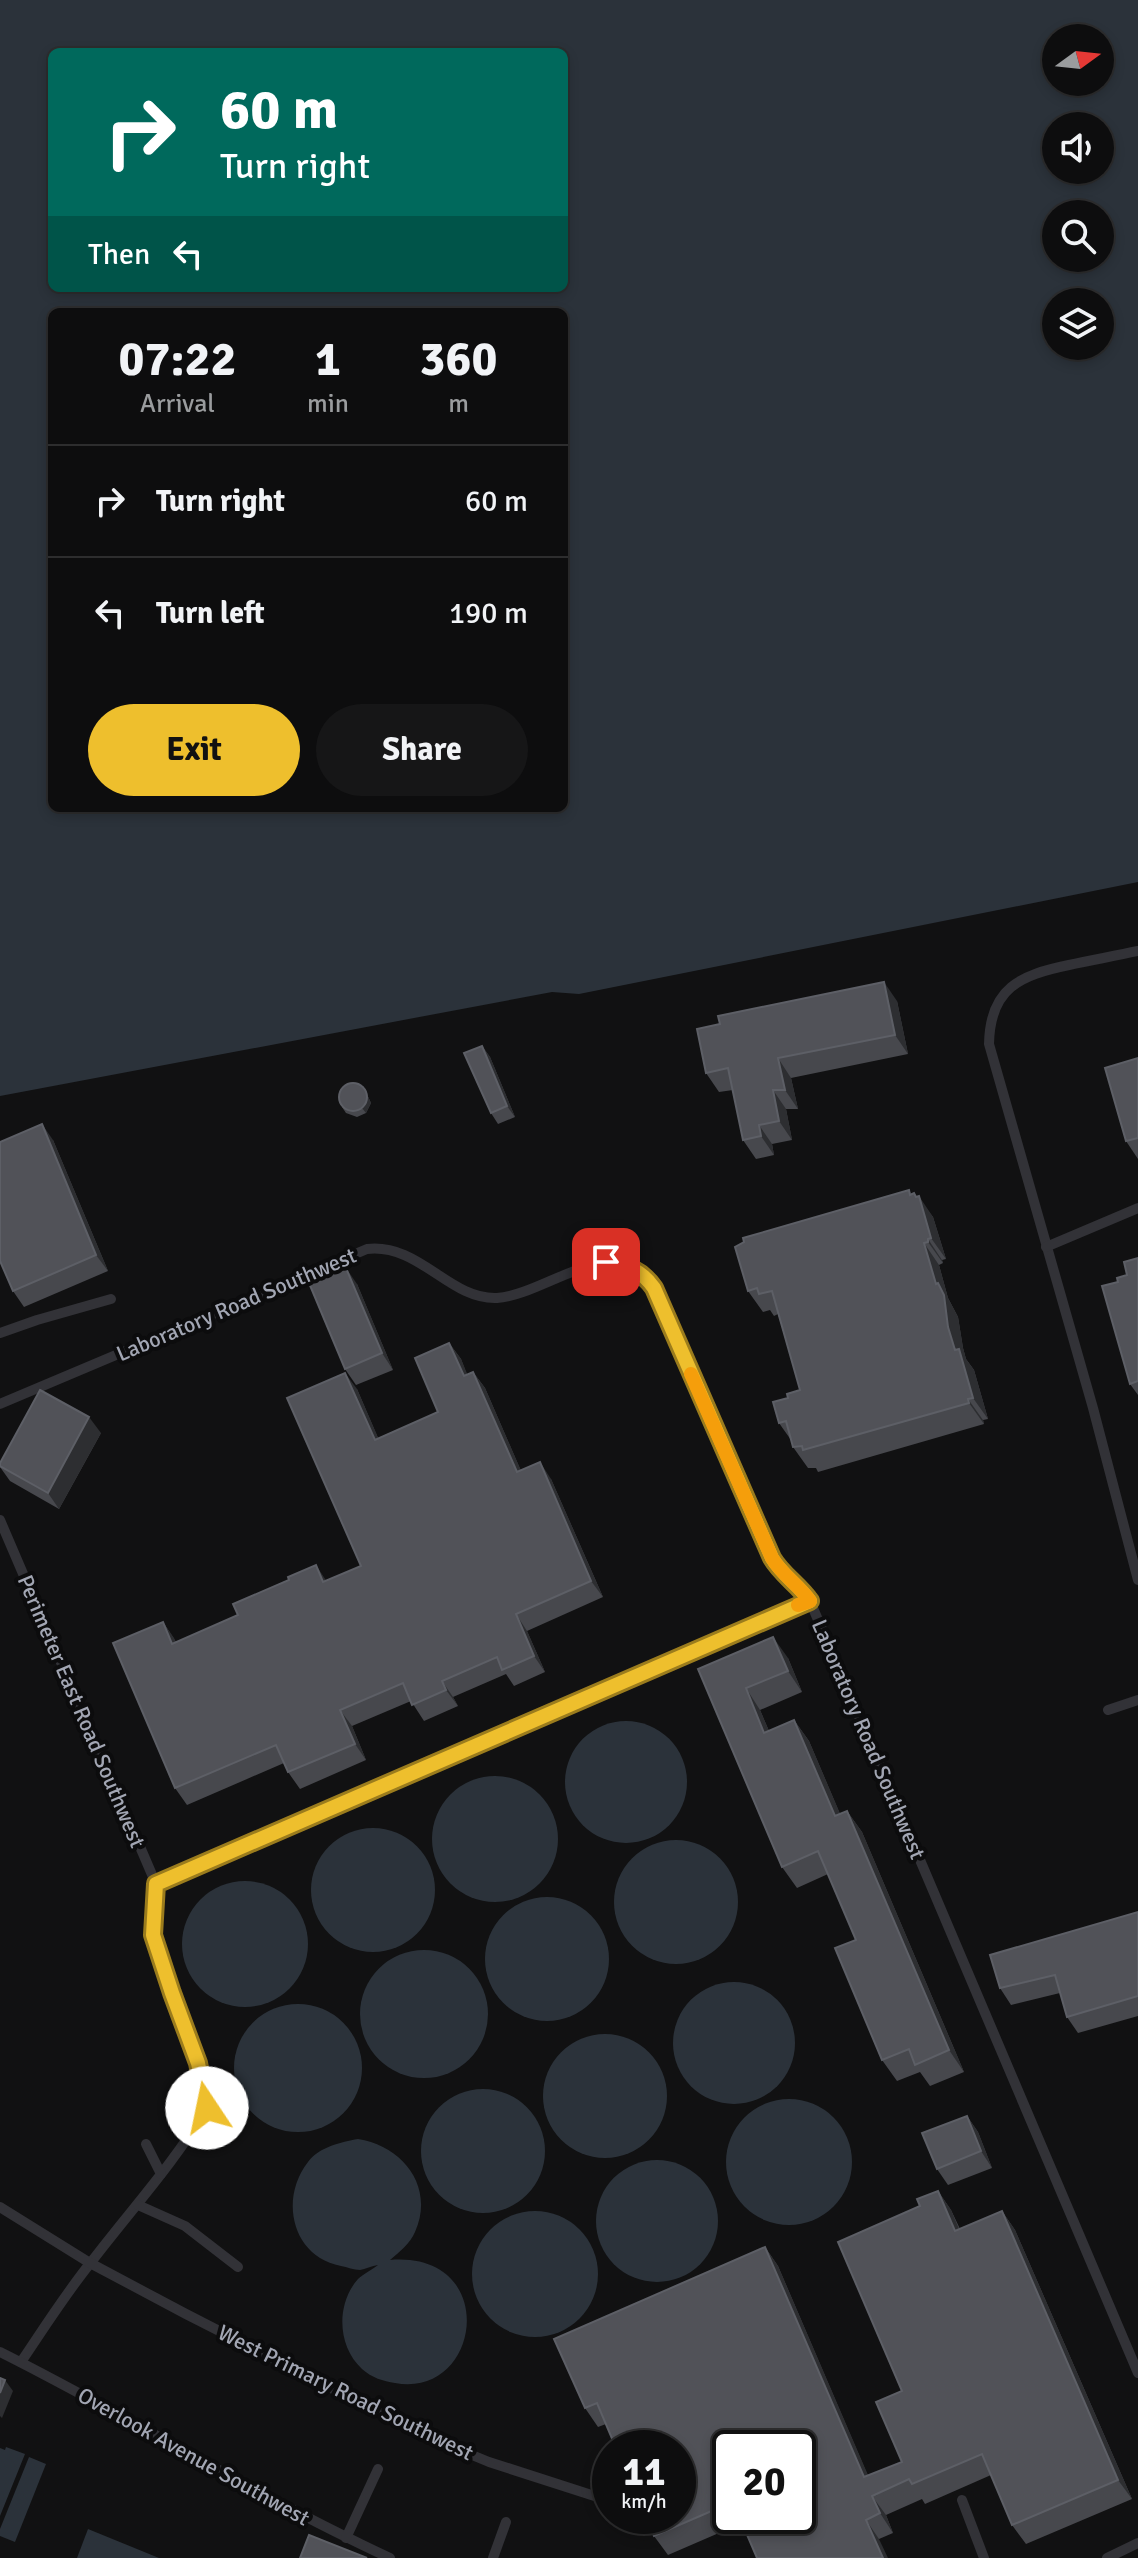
<!DOCTYPE html>
<html lang="en">
<head>
<meta charset="utf-8">
<style>
  body { margin:0; font-family:Signika,sans-serif; background:#161617; color:#f1f3f6; height:100vh; display:flex; flex-direction:column; font-size:30px; white-space:nowrap }
  * { box-sizing:border-box; margin:0 }
  p { font-size:26px; color:#9a9c9e }
  .icon { flex:none; width:44px; height:44px; fill:none; stroke:currentColor; stroke-width:2; stroke-linecap:round; stroke-linejoin:round }
  .map { position:relative; flex:1; overflow:hidden }
  .drawer { position:absolute; left:48px; top:308px; width:520px; height:504px; display:flex; flex-direction:column; background:#0d0d0e; border-radius:12px; box-shadow:0 4px 12px #0003,0 0 0 2px #2d2d2e }
  .drawer>* { flex:none }
  .guide { position:absolute; left:48px; top:48px; width:520px; height:244px; border-radius:12px; box-shadow:0 4px 12px #0003,0 0 0 2px #2d2d2e; background:#00695c; color:#fff; overflow:hidden }
  .needle { width:52px; rotate:75deg }
  .buttons { position:absolute; left:1042px; top:24px; display:grid; gap:16px }
  .buttons a { display:grid; place-items:center; width:72px; height:72px; border-radius:50%; background:#0d0d0e; box-shadow:0 4px 12px #0003,0 0 0 2px #2d2d2e; font-size:40px }
  .speed { position:absolute; left:592px; top:2430px; display:flex; gap:16px; font-size:40px; font-weight:700; text-align:center }
  .speed>* { display:grid; place-content:center; width:104px; height:104px; border-radius:50%; background:#0d0d0e; box-shadow:0 4px 12px #0003,0 0 0 2px #2d2d2e; line-height:1 }
  .speed small { font-size:20px; font-weight:400 }
  .speed .limit { border:4px solid #111; border-radius:12px; background:#fff; color:#111 }
  .pin { position:absolute; display:grid; place-items:center; width:68px; height:68px; color:#fff; margin:-34px; border-radius:16px; box-shadow:0 4px 12px #0006 }
  .me { position:absolute; width:88px; margin:-44px; rotate:349deg; stroke-linejoin:round; filter:drop-shadow(0 0 6px #0008) }
  .turn { display:flex; align-items:center; gap:28px; height:168px; padding:0 40px; font-size:36px }
  .turn .icon { width:104px; height:104px; stroke-width:2.5 }
  .turn b { display:block; font-size:56px; line-height:68px }
  .then { display:flex; align-items:center; height:76px; padding:0 40px; background:#0003; gap:16px; font-size:30px }
  .eta { display:flex; justify-content:space-evenly; align-items:center; height:136px; text-align:center }
  .eta b { font-size:48px; font-weight:800; line-height:56px }
  .action { display:flex; gap:16px; margin-top:auto; padding:16px 40px }
  .action a { flex:1; height:92px; border-radius:48px; background:#eebf2d; color:#111; font-size:32px; font-weight:800; line-height:92px; text-align:center }
  .action a+a { background:#161617; color:#f1f3f6 }
  ul { padding:0; list-style:none }
  li { display:flex; align-items:center; gap:24px; height:112px; padding:0 40px; border-top:2px solid #2d2d2e }
  li div { flex:1 }
  li b { display:block; font-size:30px }
  li em { font-style:normal }
  .map>svg:first-child { display:block }
  .water { fill:#2b323a; fill-rule:evenodd }
  .lines { fill:none; stroke-linecap:round; stroke-linejoin:round }
  .lane { stroke:#323237; stroke-width:10 }
  .wall { fill:#47484d; fill-rule:evenodd }
  .shaded-wall { fill:#2d2e31 }
  .building { fill:#515258; stroke:#5d5f66; stroke-width:2 }
  .route-casing { stroke:#9b7c1d; stroke-width:20 }
  .route { stroke:#eebf2d; stroke-width:14 }
  .slow { stroke:#f59e0b; stroke-width:14 }
  .labels { text-anchor:middle; stroke-width:8; stroke-linejoin:round; paint-order:stroke }
  .street-label { font-size:22px; fill:#a2a6b3; stroke:#0c0c0d }
</style>
</head>
<body>
<div class="map">
<svg width="1138" height="2558" viewBox="0 0 1138 2558">
  <rect width="100%" height="100%" fill="#111112"/>
  <g class="water">
    <path d="M 0,0 L 1138,0 L 1138,882 L 579,994 L 552,992 L 0,1096 ZM 1056,38 L 1100,38 L 1100,82 L 1056,82 ZM 52,52 L 564,52 L 564,288 L 52,288 ZM 1056,126 L 1100,126 L 1100,170 L 1056,170 ZM 1056,214 L 1100,214 L 1100,258 L 1056,258 ZM 1056,302 L 1100,302 L 1100,346 L 1056,346 ZM 52,312 L 564,312 L 564,808 L 52,808 Z"/>
    <circle cx="626" cy="1782" r="61"/>
    <circle cx="495" cy="1839" r="63"/>
    <circle cx="373" cy="1890" r="62"/>
    <circle cx="676" cy="1902" r="62"/>
    <circle cx="245" cy="1944" r="63"/>
    <circle cx="547" cy="1959" r="62"/>
    <circle cx="424" cy="2014" r="64"/>
    <circle cx="734" cy="2043" r="61"/>
    <circle cx="298" cy="2068" r="64"/>
    <circle cx="605" cy="2096" r="62"/>
    <circle cx="483" cy="2151" r="62"/>
    <circle cx="789" cy="2162" r="63"/>
    <path d="M 358,2139 C 403,2146 435,2187 415,2232 C 410,2244 399,2252 390,2260 C 501,2251 482,2399 395,2383 C 383,2381 372,2378 362,2369 C 337,2346 336,2304 358,2279 C 363,2274 372,2270 378,2265 C 372,2266 365,2269 360,2270 C 354,2270 347,2267 341,2266 C 292,2257 279,2199 308,2162 C 319,2147 341,2142 358,2139 Z"/>
    <circle cx="657" cy="2221" r="61"/>
    <circle cx="535" cy="2274" r="63"/>
    <polygon points="6,2447 25,2454 0,2516 0,2448 5,2450"/>
    <polygon points="29,2457 46,2464 15,2542 0,2536 0,2529"/>
    <polygon points="88,2529 159,2558 77,2558"/>
  </g>
  <g class="lines">
    <g class="lane">
      <path d="M 1138,951 C 1115,956 1092,960 1069,965 C 1020,975 990,988 989,1044 L 1093,1408 L 1138,1580"/>
      <polyline points="1046,1247 1138,1208"/>
      <polyline points="0,1333 37,1320 111,1299"/>
      <path d="M 0,1404 L 367,1249 C 420,1243 449,1300 497,1298 C 542,1295 602,1240 643,1273 C 647,1277 651,1284 654,1288 L 772,1558 C 782,1575 798,1584 810,1601 L 1138,2373"/>
      <path d="M 0,1520 L 156,1884 L 153,1935 L 198,2063 L 207,2108 C 174,2163 131,2210 92,2261 C 66,2293 44,2328 21,2362"/>
      <polyline points="1108,1710 1138,1700"/>
      <polyline points="156,1884 810,1601"/>
      <polyline points="146,2144 161,2174"/>
      <polyline points="138,2205 185,2226 238,2267"/>
      <polyline points="0,2207 90,2263 186,2314 421,2434 489,2462 610,2501"/>
      <path d="M 0,2352 C 132,2418 256,2496 390,2558"/>
      <polyline points="962,2500 984,2558"/>
      <polyline points="346,2538 378,2469"/>
      <polyline points="493,2558 506,2522"/>
      <polyline points="1107,2558 1138,2543"/>
    </g>
  </g>
  <g class="wall">
    <polygon points="897,1001 908,1054 791,1078 798,1109 786,1109 792,1140 772,1144 774,1155 756,1159 743,1140 733,1090 719,1092 706,1073"/>
    <polygon points="482,1046 490,1057 515,1117 498,1124 491,1113"/>
    <polygon points="1138,1058 1138,1159 1126,1141"/>
    <polygon points="363,1086 371,1103 366,1113 357,1117 346,1113 342,1107"/>
    <polygon points="53,1140 108,1271 24,1307 13,1291"/>
    <polygon points="914,1193 933,1217 946,1259 942,1260 943,1263 939,1265 948,1298 958,1317 963,1348 966,1359 974,1370 988,1419 983,1420 984,1424 818,1472 816,1468 808,1468 793,1447 791,1440 779,1423 788,1398 800,1390 778,1314 774,1316 770,1310 763,1312 748,1291"/>
    <polygon points="1138,1258 1138,1395 1130,1384 1118,1282 1127,1275"/>
    <polygon points="357,1284 393,1370 356,1385 345,1369"/>
    <polygon points="449,1343 461,1359 467,1375 473,1372 485,1388 521,1471 551,1479 603,1597 527,1631 545,1672 514,1686 506,1674 453,1697 458,1706 424,1721 411,1701 352,1726 366,1760 300,1789 288,1772 284,1763 187,1805 175,1788 163,1622 176,1642 361,1566 357,1389 378,1438 438,1412"/>
    <polygon points="101,1433 59,1509 10,1481 0,1467 0,1463"/>
    <polygon points="788,1658 802,1692 760,1710 769,1731 794,1720 809,1741 840,1814 847,1811 862,1832 964,2072 930,2086 920,2072 897,2081 882,2060 856,1940 828,1874 797,1888 782,1867 698,1669"/>
    <polygon points="1138,1912 1138,2016 1078,2033 1067,2017 1060,1993 1011,2005 1000,1988"/>
    <polygon points="967,2116 978,2132 992,2168 948,2185 937,2169"/>
    <path d="M 938,2191 L 951,2210 L 960,2229 L 1002,2211 L 1015,2230 L 1132,2499 L 1026,2544 L 1012,2525 L 991,2475 L 925,2504 L 922,2499 L 886,2515 L 893,2533 L 879,2539 L 742,2523 L 668,2555 L 654,2536 L 606,2424 L 598,2427 L 585,2408 L 765,2247 L 778,2266 L 868,2476 L 902,2462 L 902,2391 L 920,2206 ZM 730,2448 L 798,2516 L 730,2516 Z"/>
  </g>
  <g class="shaded-wall">
    <polygon points="884,982 897,1001 908,1054 895,1035"/>
    <polygon points="482,1046 490,1057 515,1117 507,1106"/>
    <polygon points="778,1058 791,1078 798,1109 785,1090"/>
    <polygon points="363,1086 371,1103 366,1113 362,1108"/>
    <polygon points="773,1090 786,1109 792,1140 779,1121"/>
    <polygon points="42,1124 53,1140 108,1271 96,1255"/>
    <polygon points="759,1125 772,1144 774,1155 761,1136"/>
    <polygon points="909,1190 923,1210 914,1193 920,1202 919,1196 933,1217 946,1259 931,1238"/>
    <polygon points="928,1239 942,1260 943,1263 928,1242"/>
    <polygon points="924,1243 939,1265 948,1298 958,1317 963,1348 966,1359 974,1370 988,1419 973,1398 955,1350"/>
    <polygon points="346,1268 357,1284 393,1370 382,1353"/>
    <polygon points="449,1343 461,1359 475,1393 464,1376"/>
    <polygon points="473,1372 485,1388 529,1489 517,1472"/>
    <polygon points="345,1373 357,1389 386,1456 375,1440"/>
    <polygon points="968,1399 983,1420 984,1424 969,1403"/>
    <polygon points="89,1417 101,1433 59,1509 48,1493"/>
    <polygon points="540,1462 551,1479 603,1597 591,1581"/>
    <polygon points="316,1565 327,1582 323,1582"/>
    <polygon points="516,1614 527,1631 545,1672 534,1656"/>
    <polygon points="163,1622 174,1638 183,1660 172,1644"/>
    <polygon points="773,1637 788,1658 802,1692 788,1671"/>
    <polygon points="442,1681 453,1697 458,1706 446,1690"/>
    <polygon points="746,1688 760,1710 779,1754 764,1733"/>
    <polygon points="340,1710 352,1726 366,1760 355,1744"/>
    <polygon points="794,1720 809,1741 850,1837 835,1816"/>
    <polygon points="847,1811 862,1832 964,2072 949,2050"/>
    <polygon points="967,2116 978,2132 992,2168 981,2151"/>
    <polygon points="938,2191 951,2210 968,2250 955,2231"/>
    <polygon points="1002,2211 1015,2230 1132,2499 1118,2480"/>
    <polygon points="765,2247 778,2266 877,2496 864,2477"/>
    <polygon points="5,2380 13,2391 2,2418 0,2416 0,2393"/>
    <polygon points="872,2496 886,2515 893,2533 880,2513"/>
    <polygon points="866,2520 879,2539 888,2558 883,2558"/>
  </g>
  <g class="building">
    <polygon points="884,982 895,1035 778,1058 785,1090 773,1090 779,1121 759,1125 761,1136 743,1140 728,1068 706,1073 697,1029 720,1024 718,1016"/>
    <polygon points="482,1046 507,1106 491,1113 464,1053"/>
    <polygon points="1138,1058 1138,1138 1126,1141 1105,1068"/>
    <circle cx="353" cy="1097" r="14"/>
    <polygon points="42,1124 96,1255 13,1291 0,1261 0,1142"/>
    <polygon points="909,1190 910,1195 914,1193 916,1197 919,1196 931,1238 928,1239 928,1242 924,1243 936,1284 938,1283 944,1295 948,1327 955,1350 959,1349 973,1398 968,1399 969,1403 803,1450 802,1446 793,1447 786,1421 779,1423 773,1402 788,1398 787,1394 800,1390 772,1291 759,1294 757,1288 748,1291 735,1247 744,1242 743,1238"/>
    <polygon points="1138,1258 1138,1381 1130,1384 1102,1286 1118,1282 1117,1278 1127,1275 1124,1262"/>
    <polygon points="346,1268 382,1353 345,1369 309,1283"/>
    <polygon points="449,1343 464,1376 473,1372 517,1472 540,1462 591,1581 516,1614 534,1656 502,1670 497,1657 442,1681 446,1690 412,1705 403,1683 340,1710 355,1744 288,1772 276,1745 175,1788 113,1643 163,1622 172,1644 238,1615 233,1604 289,1580 288,1577 316,1565 323,1582 361,1566 287,1398 345,1373 375,1440 438,1412 415,1358"/>
    <polygon points="40,1390 89,1417 48,1493 0,1466 0,1463"/>
    <polygon points="773,1637 788,1671 746,1688 764,1733 794,1720 835,1816 847,1811 949,2050 915,2065 909,2049 882,2060 835,1948 856,1940 818,1851 782,1867 698,1669"/>
    <polygon points="1138,1912 1138,1996 1067,2017 1055,1975 1000,1988 990,1955"/>
    <polygon points="967,2116 981,2151 937,2169 922,2133"/>
    <polygon points="938,2191 955,2231 1002,2211 1118,2480 1012,2525 982,2454 912,2484 909,2479 872,2496 880,2513 866,2520 883,2558 757,2558 739,2516 798,2516 798,2448 730,2448 730,2503 654,2536 646,2516 678,2516 678,2448 616,2448 597,2403 585,2408 554,2339 765,2247 864,2477 902,2462 876,2402 902,2391 838,2242 920,2206 917,2199"/>
    <polygon points="0,2378 5,2380 0,2393"/>
    <polygon points="309,2535 367,2558 300,2558"/>
  </g>
  <g class="lines">
    <defs>
      <path id="route" d="M 207,2108 L 198,2063 L 172,1993 L 153,1935 L 156,1884 L 810,1601 C 798,1584 782,1575 772,1558 L 654,1288 C 641,1270 628,1265 606,1262"/>
    </defs>
    <use href="#route" class="route-casing"/>
    <use href="#route" class="route"/>
    <path class="slow" d="M 691,1374 L 772,1558 C 782,1575 798,1584 810,1601 L 798,1605"/>
  </g>
  <g class="labels">
    <g class="street-label">
      <text transform="translate(236 1304) rotate(-23)" y="8">Laboratory Road Southwest</text>
      <text transform="translate(82 1711) rotate(67)" y="8">Perimeter East Road Southwest</text>
      <text transform="translate(869 1739) rotate(67)" y="8">Laboratory Road Southwest</text>
      <text transform="translate(346 2392) rotate(26)" y="8">West Primary Road Southwest</text>
      <text transform="translate(194 2456) rotate(29)" y="8">Overlook Avenue Southwest</text>
    </g>
  </g>
</svg>
<div class="buttons">
<a><svg class="needle" viewBox="-14 -14 28 28"><path d="M0-13l5 13h-10z" fill="#e53935"/><path d="M0 13l5-13h-10z" fill="#9a9c9e"/></svg></a>
<a><svg class="icon" aria-label="sound" viewBox="0 0 24 24"><path d="M4 9h4l5-4v14l-5-4H4zM17 9q2 3 0 6"/></svg></a>
<a><svg class="icon" aria-label="search" viewBox="0 0 24 24"><circle cx="10" cy="10" r="6"/><path d="M15 15l6 6"/></svg></a>
<a><svg class="icon" aria-label="layers" viewBox="0 0 24 24"><path d="M12 4l9 5-9 5-9-5zM3 14l9 5 9-5"/></svg></a>
</div>
<div class="speed"><div>11<small>km/h</small></div><div class="limit">20</div></div>
<div class="pin" style="left:606px;top:1262px;background:#d93025"><svg class="icon" aria-label="arrive" viewBox="0 0 24 24"><path d="M6 21V4h12l-3 4 3 4H6"/></svg></div>
<svg class="me" style="left:207px;top:2108px" viewBox="-20 -20 40 40"><circle r="19" fill="#fff"/><path d="M0-13L10 11 0 6-10 11z" fill="#eebf2d"/></svg>
<div class="guide">
<div class="turn"><svg class="icon" aria-label="right" viewBox="0 0 24 24"><path d="M7 20v-9h11M14 6l5 5-5 5"/></svg><div><b>60 m</b>Turn right</div></div>
<div class="then">Then<svg class="icon" aria-label="left" viewBox="0 0 24 24"><path d="M17 20v-9H6M10 6l-5 5 5 5"/></svg></div>
</div>
<section class="drawer">
<div class="eta">
<div><b>07:22</b><p>Arrival</p></div>
<div><b>1</b><p>min</p></div>
<div><b>360</b><p>m</p></div>
</div>
<ul>
<li><svg class="icon" aria-label="right" viewBox="0 0 24 24"><path d="M7 20v-9h11M14 6l5 5-5 5"/></svg><div><b>Turn right</b></div><em>60 m</em></li>
<li><svg class="icon" aria-label="left" viewBox="0 0 24 24"><path d="M17 20v-9H6M10 6l-5 5 5 5"/></svg><div><b>Turn left</b></div><em>190 m</em></li>
</ul>
<div class="action"><a>Exit</a><a>Share</a></div>
</section>
</div>
</body>
</html>
